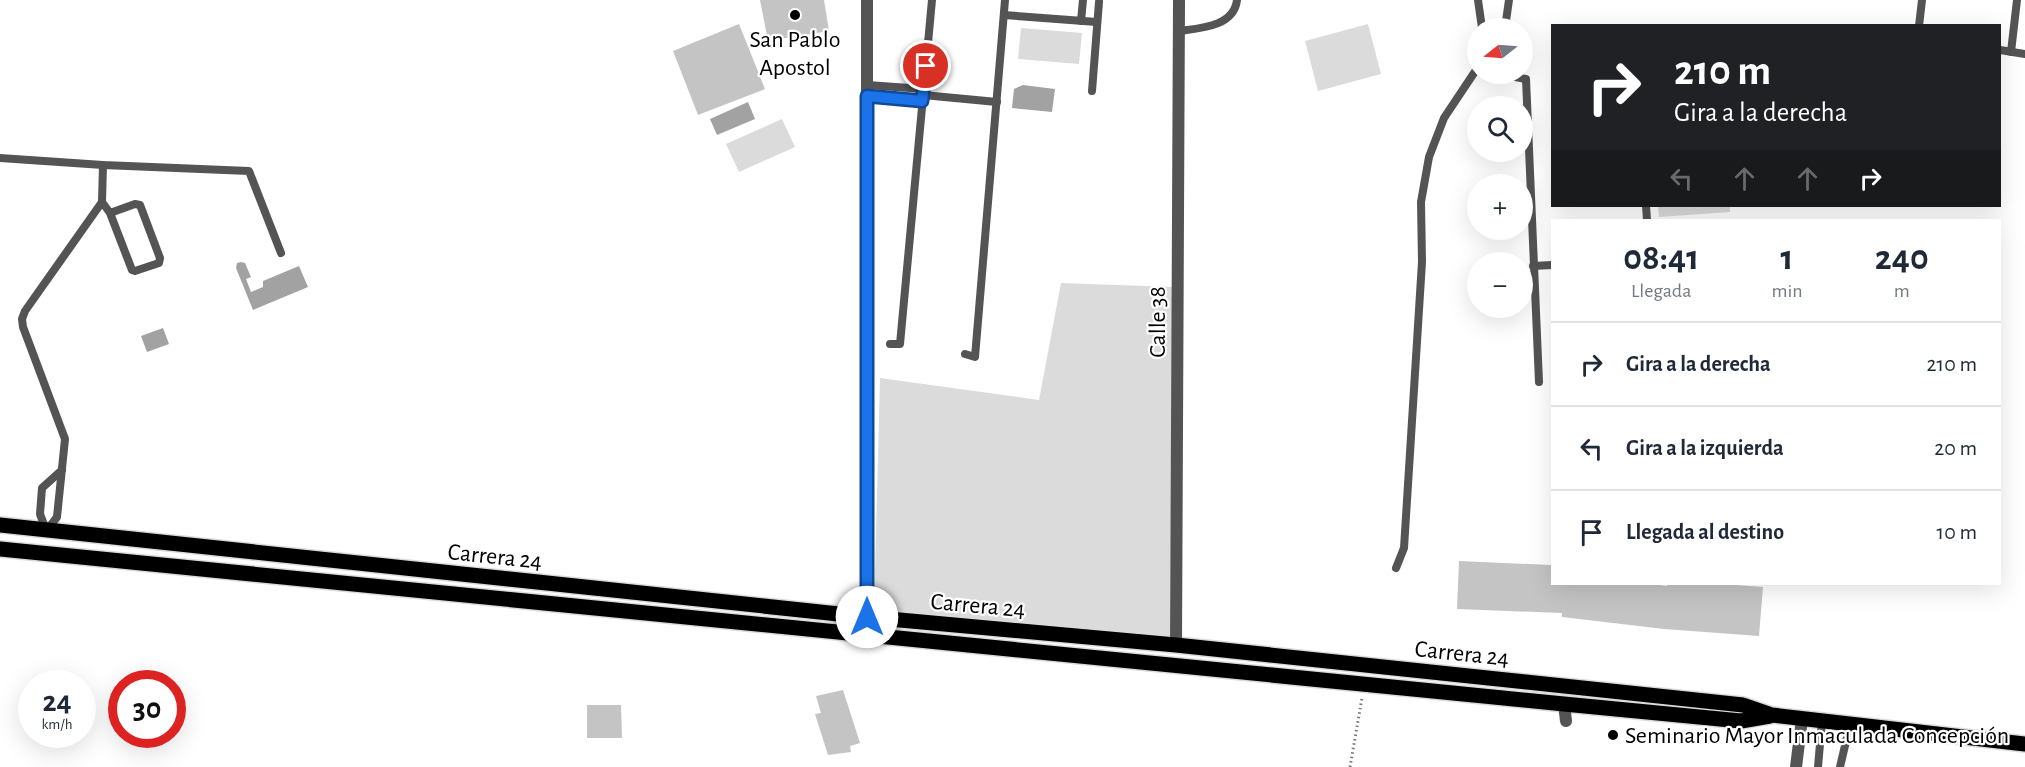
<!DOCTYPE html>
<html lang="es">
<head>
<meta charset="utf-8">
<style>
  body { margin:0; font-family:"Alegreya Sans",sans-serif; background:#f2f2f3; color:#1f2937; height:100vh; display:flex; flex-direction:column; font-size:22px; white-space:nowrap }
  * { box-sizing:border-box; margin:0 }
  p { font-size:20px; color:#747a83 }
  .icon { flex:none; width:33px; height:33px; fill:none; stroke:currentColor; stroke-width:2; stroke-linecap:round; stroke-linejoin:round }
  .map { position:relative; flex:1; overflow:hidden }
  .sheet { position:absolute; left:1551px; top:219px; width:450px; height:366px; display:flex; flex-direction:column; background:#fff; border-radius:0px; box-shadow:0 6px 24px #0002 }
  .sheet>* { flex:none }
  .hud { position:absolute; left:1551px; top:24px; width:450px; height:183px; border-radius:0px; box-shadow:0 6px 24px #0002; background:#202124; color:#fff; overflow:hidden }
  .needle { width:39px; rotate:253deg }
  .fabs { position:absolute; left:1467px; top:18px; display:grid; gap:12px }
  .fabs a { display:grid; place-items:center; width:66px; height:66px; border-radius:50%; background:#fff; box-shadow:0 6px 24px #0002; font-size:30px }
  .speed { position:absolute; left:18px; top:670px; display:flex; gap:12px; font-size:30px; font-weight:700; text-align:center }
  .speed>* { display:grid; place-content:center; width:78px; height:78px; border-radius:50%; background:#fff; box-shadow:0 6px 24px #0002; line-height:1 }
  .speed small { font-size:15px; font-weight:400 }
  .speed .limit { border:9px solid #d22; background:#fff; color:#111 }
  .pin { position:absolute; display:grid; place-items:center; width:51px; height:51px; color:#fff; margin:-26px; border:3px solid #fff; border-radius:50%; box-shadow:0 2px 6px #0007 }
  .me { position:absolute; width:66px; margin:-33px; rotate:0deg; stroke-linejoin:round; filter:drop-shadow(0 0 4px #0008) }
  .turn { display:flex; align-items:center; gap:21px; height:126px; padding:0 24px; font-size:27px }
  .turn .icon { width:78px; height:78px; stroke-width:2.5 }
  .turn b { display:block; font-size:42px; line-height:51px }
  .lanes { display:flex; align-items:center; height:57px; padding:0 24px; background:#0003; justify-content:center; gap:30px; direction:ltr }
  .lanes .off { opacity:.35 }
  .eta { display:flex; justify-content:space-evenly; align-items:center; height:102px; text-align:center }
  .eta b { font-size:36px; font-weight:700; line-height:42px }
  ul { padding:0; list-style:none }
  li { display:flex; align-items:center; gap:18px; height:84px; padding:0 24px; border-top:2px solid #e0e1e3 }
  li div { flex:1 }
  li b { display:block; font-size:22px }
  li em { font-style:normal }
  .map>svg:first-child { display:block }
  .green { fill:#dbdbdb }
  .water { fill:#a2a2a2 }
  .building { fill:#c4c4c4 }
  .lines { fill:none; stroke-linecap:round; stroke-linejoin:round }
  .primary-casing { stroke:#dbdbdb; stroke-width:18 }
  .path { stroke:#767676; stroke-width:3; stroke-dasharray:1.5 3; stroke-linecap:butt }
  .lane { stroke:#545454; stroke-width:8 }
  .street { stroke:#545454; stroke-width:12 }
  .primary { stroke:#000; stroke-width:15 }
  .route-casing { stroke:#114b97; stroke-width:15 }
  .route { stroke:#1a73e8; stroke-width:10 }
  .poi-dot { fill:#000; stroke:#fff; stroke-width:2 }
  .labels { text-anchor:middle; stroke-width:4.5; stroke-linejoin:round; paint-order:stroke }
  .poi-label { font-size:24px; fill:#000; stroke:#fff }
  .street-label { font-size:24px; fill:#000; stroke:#fff }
</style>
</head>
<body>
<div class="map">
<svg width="2025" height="767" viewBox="0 0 2025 767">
  <rect width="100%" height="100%" fill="#fff"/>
  <g class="green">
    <polygon points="1368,24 1381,74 1318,91 1305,41"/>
    <polygon points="1021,28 1082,33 1079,64 1018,59"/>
    <polygon points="782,119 795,147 739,172 726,144"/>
    <polygon points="1658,206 1730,206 1730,212 1659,217"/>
    <polygon points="1061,283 1173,287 1170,637 874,610 880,378 1039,400"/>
  </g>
  <g class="water">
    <polygon points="1023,85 1055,89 1052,112 1012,108 1014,89"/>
    <polygon points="748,102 755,119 717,135 710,119"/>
    <polygon points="241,262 245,263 251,277 246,279 251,292 263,287 263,281 299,266 308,287 253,310 236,268 237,263"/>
    <polygon points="163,328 169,344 147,352 141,336"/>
  </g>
  <g class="building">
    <polygon points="760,0 824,0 829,31 768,41"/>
    <polygon points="739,24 765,89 698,115 673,51"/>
    <polygon points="1459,561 1551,565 1551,584 1653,584 1667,586 1667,584 1722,584 1763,587 1759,636 1664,629 1562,617 1562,613 1457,609"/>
    <polygon points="843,690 860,743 850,746 851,752 828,755 815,714 821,713 816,696"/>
    <polygon points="587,705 621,705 622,738 587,738"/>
  </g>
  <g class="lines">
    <defs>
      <g id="primary">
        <polyline points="0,525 867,617 1176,645 1743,705 1772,715 2025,744"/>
        <polyline points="0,549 1564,704 1741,721 1770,716"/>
      </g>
    </defs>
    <use href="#primary" class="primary-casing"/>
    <polyline class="path" points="1350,767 1362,698"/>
    <g class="lane">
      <polyline points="1478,0 1482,28"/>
      <polyline points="1004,15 1097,22"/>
      <polyline points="1081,21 1083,0"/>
      <polyline points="1919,26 1922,0"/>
      <polyline points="1505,28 1509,0"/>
      <path d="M 1180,31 C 1202,28 1234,26 1237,0"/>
      <polyline points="2000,50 2025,54"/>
      <polyline points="2011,52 2017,0"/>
      <polyline points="1499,74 1526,79 1539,382"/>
      <polyline points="867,85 924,89"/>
      <polyline points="1092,91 1099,2"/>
      <polyline points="923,95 997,102"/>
      <polyline points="867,96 923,101"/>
      <polyline points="0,158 103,165 249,171 281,253"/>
      <polyline points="102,202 110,213 132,270 135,271 159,263 160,258 140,205 135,204 110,213"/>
      <polyline points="1646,206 1647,220"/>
      <polyline points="1533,266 1552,265"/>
      <polyline points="890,344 900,344 932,0"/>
      <polyline points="965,354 975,357 1005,0"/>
      <polyline points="48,529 57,517 65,439 23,327 22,319 25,311 102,202 103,165"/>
      <polyline points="46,530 40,514 42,488 62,470"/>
      <polyline points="1396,568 1404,548 1422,262 1421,202 1429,157 1444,118 1478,67"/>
      <polyline points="1818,767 1822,721"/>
      <polyline points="1840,767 1850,724"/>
    </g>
    <g class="street">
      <polyline points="867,617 867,0"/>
      <polyline points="1176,645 1179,0"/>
      <polyline points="1564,704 1566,721"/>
      <polyline points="1796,767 1802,719"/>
    </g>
    <use href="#primary" class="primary"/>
  </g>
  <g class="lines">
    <defs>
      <polyline id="route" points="867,617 867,96 922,101 926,66"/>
    </defs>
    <use href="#route" class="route-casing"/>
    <use href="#route" class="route"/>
  </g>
  <g class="poi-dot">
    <circle cx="795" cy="15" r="6"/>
    <circle cx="1613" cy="735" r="6"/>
  </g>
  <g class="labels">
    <g class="poi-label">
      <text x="795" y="47">San Pablo<tspan x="795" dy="28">Apostol</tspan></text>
      <text x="1625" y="743" text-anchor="start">Seminario Mayor Inmaculada Concepción</text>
    </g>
    <g class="street-label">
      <text transform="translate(1157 322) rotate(-90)" y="8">Calle 38</text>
      <text transform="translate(495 556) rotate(6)" y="8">Carrera 24</text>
      <text transform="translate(978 605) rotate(5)" y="8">Carrera 24</text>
      <text transform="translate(1462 653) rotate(6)" y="8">Carrera 24</text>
    </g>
  </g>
</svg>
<div class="fabs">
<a><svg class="needle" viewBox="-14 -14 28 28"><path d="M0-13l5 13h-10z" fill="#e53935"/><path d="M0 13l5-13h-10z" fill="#747a83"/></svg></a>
<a><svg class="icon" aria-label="search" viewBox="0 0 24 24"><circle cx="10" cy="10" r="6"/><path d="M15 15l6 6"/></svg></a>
<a>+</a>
<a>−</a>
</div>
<div class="speed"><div>24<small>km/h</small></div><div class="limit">30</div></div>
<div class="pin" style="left:926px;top:66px;background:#d93025"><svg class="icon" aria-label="arrive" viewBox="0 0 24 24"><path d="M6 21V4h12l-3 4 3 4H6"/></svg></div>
<svg class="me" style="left:867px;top:617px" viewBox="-20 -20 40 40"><circle r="19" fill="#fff"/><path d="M0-13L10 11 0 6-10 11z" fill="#1a73e8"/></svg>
<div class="hud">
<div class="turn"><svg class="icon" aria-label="right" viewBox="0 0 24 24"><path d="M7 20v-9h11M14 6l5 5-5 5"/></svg><div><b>210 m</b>Gira a la derecha</div></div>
<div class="lanes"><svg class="icon off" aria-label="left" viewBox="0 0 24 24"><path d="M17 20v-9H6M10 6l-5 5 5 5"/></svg><svg class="icon off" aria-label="ahead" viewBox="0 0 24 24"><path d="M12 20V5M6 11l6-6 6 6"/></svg><svg class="icon off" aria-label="ahead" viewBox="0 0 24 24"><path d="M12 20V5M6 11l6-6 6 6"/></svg><svg class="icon" aria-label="right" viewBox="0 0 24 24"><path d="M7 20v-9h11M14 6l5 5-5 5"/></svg></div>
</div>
<section class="sheet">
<div class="eta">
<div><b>08:41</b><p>Llegada</p></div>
<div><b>1</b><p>min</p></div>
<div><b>240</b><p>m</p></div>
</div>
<ul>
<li><svg class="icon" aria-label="right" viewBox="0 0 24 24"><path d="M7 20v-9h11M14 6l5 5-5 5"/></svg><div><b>Gira a la derecha</b></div><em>210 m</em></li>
<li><svg class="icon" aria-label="left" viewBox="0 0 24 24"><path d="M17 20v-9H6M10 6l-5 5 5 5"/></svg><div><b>Gira a la izquierda</b></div><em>20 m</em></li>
<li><svg class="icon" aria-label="arrive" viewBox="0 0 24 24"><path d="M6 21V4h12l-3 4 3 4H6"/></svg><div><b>Llegada al destino</b></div><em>10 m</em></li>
</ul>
</section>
</div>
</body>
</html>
